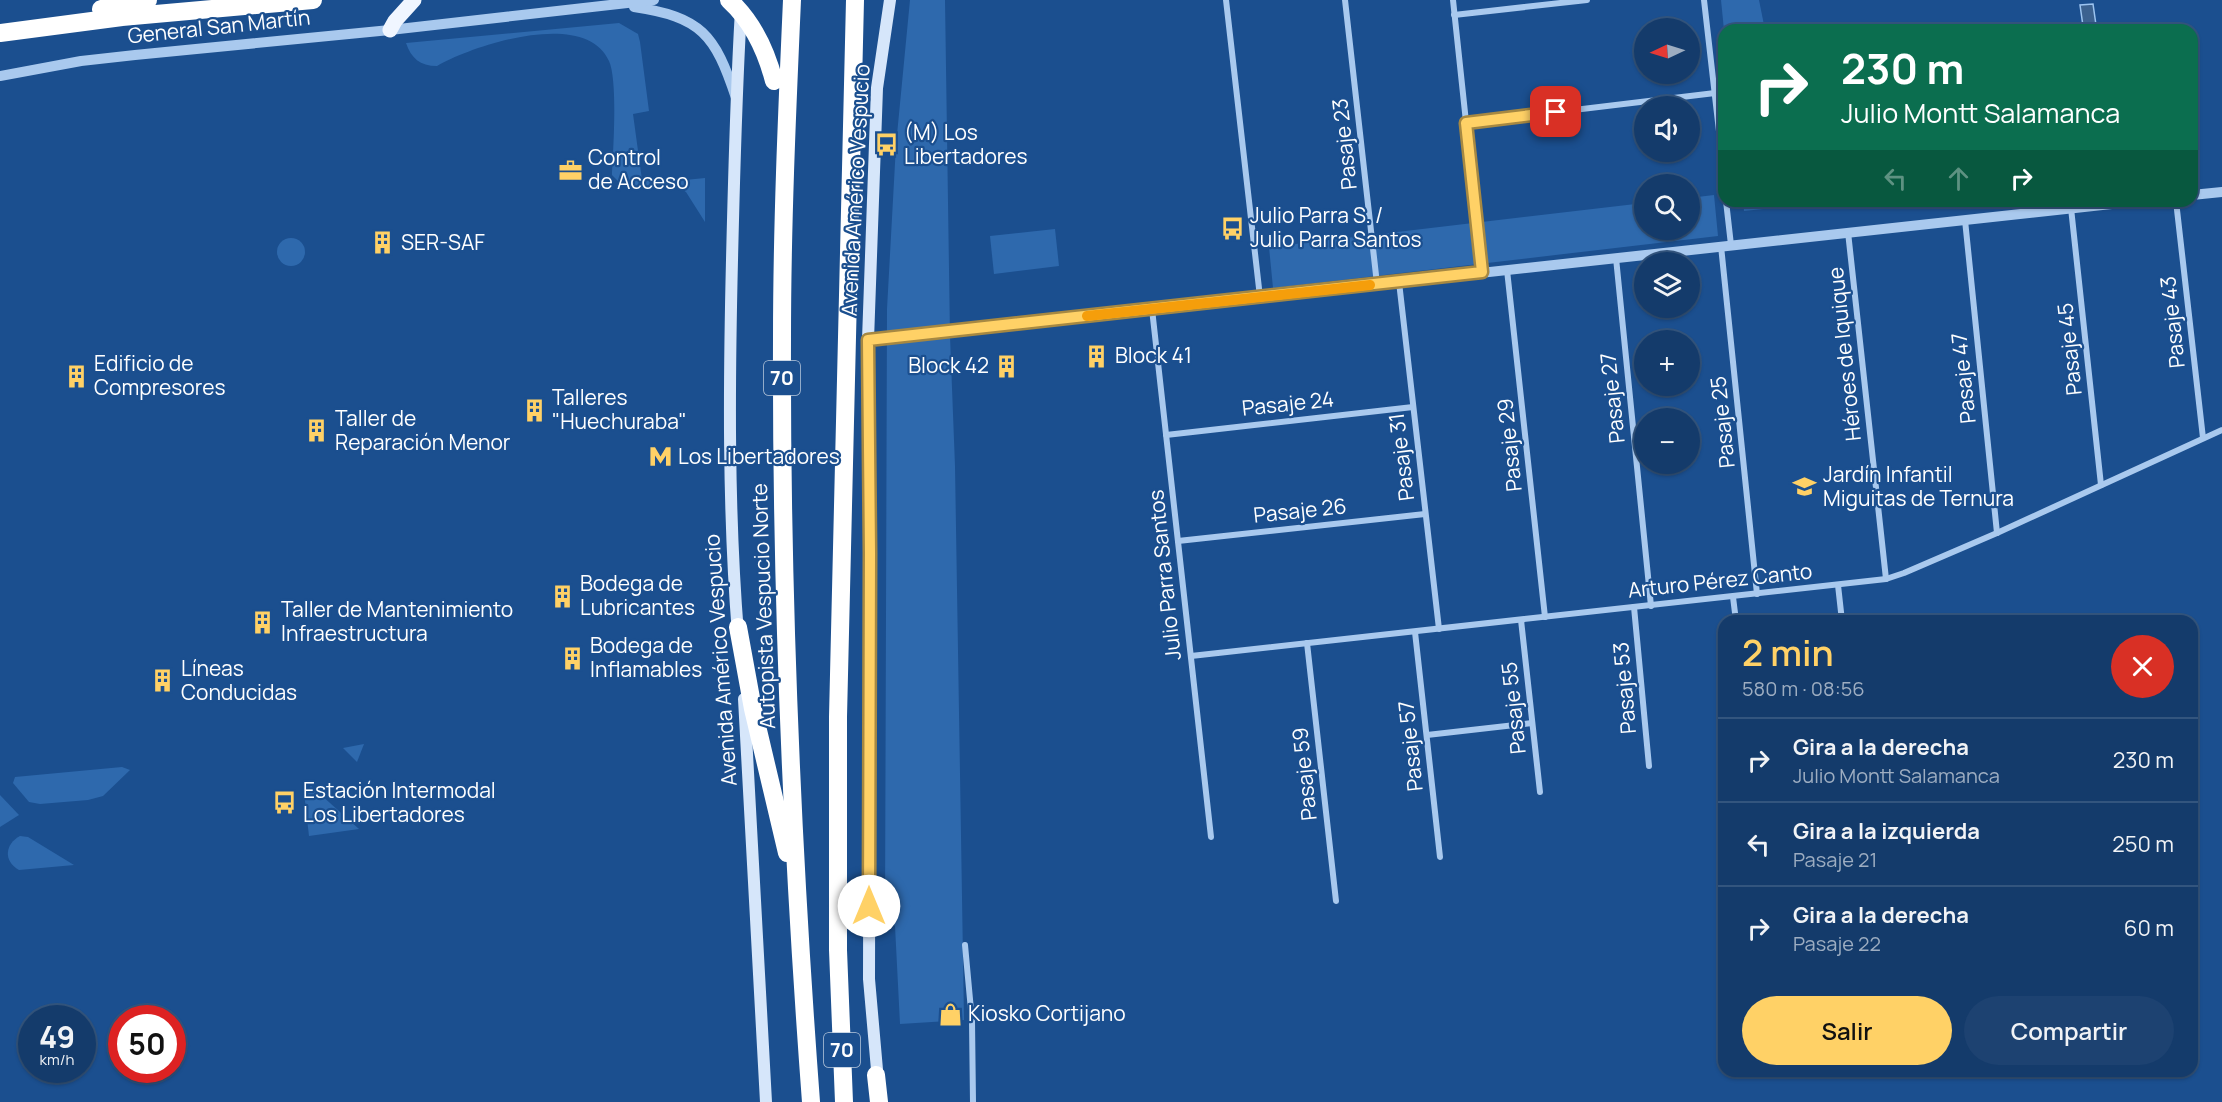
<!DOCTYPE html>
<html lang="es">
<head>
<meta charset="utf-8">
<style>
  body { margin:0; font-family:Manrope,sans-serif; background:#1d4271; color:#f1f3f6; height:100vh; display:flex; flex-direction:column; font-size:22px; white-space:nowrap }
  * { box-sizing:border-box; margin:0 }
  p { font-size:20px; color:#9dadc1 }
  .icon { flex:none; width:33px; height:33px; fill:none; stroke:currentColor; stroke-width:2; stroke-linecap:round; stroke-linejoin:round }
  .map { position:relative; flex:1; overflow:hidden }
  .panel { position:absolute; left:1718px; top:615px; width:480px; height:462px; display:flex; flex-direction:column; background:#143b6b; border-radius:18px; box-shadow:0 2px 4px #0004,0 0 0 2px #33557e }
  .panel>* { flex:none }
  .guide { position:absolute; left:1718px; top:24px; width:480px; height:183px; border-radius:18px; box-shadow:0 2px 4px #0004,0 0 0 2px #33557e; background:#0b6e4f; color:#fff; overflow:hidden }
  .needle { width:39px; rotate:266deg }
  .controls { position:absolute; left:1634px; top:18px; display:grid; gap:12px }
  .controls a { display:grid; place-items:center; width:66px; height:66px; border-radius:50%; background:#143b6b; box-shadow:0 2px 4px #0004,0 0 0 2px #33557e; font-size:30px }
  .speed { position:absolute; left:18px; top:1005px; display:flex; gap:12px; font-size:30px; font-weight:700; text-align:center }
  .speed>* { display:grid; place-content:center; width:78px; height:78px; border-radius:50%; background:#143b6b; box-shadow:0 2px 4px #0004,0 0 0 2px #33557e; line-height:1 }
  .speed small { font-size:15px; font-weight:400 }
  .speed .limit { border:9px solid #d22; background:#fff; color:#111 }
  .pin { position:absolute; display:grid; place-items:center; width:51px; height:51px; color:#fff; margin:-26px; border-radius:12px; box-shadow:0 3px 9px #0006 }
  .me { position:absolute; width:66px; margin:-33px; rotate:0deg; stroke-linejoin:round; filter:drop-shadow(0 0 4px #0008) }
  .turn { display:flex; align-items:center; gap:21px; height:126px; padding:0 24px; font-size:27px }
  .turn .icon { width:78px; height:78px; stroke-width:2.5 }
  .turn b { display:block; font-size:42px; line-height:51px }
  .lanes { display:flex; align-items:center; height:57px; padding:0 24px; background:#0003; justify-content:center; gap:30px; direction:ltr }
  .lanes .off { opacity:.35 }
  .round { display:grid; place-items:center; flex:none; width:63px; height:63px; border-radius:32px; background:#1d4271 }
  .headline { display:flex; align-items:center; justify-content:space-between; height:102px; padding:0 24px }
  h1 { font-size:36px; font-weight:600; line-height:45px; color:#ffd166 }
  .primary-button { display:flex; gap:12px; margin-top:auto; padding:12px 24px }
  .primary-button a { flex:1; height:69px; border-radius:36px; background:#ffd166; color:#111; font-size:24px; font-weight:600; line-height:69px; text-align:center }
  .primary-button a+a { background:#1d4271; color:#f1f3f6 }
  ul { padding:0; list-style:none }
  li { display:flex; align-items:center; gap:18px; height:84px; padding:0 24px; border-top:2px solid #33557e }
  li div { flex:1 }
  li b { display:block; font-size:22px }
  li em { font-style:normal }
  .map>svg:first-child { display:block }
  .green { fill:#2e69ad }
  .water { fill:#3c6290; stroke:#9cc4f0; stroke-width:1.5 }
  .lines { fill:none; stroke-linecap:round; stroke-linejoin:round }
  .minor { stroke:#a9c9ee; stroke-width:6 }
  .tertiary { stroke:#a9c9ee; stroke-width:10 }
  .secondary { stroke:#d6e6fa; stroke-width:12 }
  .primary { stroke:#f0f6ff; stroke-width:15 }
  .motorway { stroke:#fff; stroke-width:18 }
  .motorway-bridge { stroke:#fff; stroke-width:18 }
  .route-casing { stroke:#a68842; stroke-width:15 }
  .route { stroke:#ffd166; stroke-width:10 }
  .slow { stroke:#f59e0b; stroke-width:10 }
  .labels { text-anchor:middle; stroke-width:4.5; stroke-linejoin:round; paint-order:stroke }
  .shield { fill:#1b4f8f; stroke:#bbcadd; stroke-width:1.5 }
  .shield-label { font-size:20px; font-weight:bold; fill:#fff }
  .street-label { font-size:21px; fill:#fff; stroke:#1b4f8f }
  .poi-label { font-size:21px; fill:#fff; stroke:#1b4f8f; text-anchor:start }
</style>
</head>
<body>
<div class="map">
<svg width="2222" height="1102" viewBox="0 0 2222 1102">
  <rect width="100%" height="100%" fill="#1b4f8f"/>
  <g class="green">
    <polygon points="910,0 945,0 950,336 955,466 964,1020 900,1024 895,926 885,916 887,309 896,145"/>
    <polygon points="1721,0 1759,0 1765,30 1724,30"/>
    <path d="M 619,23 L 638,34 L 640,42 L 649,111 L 633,114 L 642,180 L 667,177 L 685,180 L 705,178 L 705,222 L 686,192 L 671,183 L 652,186 L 623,186 L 612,175 C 613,151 618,81 609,61 C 585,8 474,45 437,66 C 420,66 411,58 406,43 Z"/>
    <polygon points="1714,195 1718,236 1273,288 1269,247 1644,203 1644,230 1689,230 1689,198"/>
    <polygon points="1743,201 1782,201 1782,207 1744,211"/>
    <polygon points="1055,229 1059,266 994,274 990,236"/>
    <circle cx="291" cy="252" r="14"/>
    <polygon points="364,744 357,762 343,748"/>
    <polygon points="122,767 130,770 103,796 88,800 40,804 29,802 13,783 15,777"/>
    <polygon points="311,786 359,829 309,836 304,793"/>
    <polygon points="0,795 19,815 0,827"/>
    <path d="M 20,836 L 28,837 L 74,865 L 19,870 C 3,861 5,844 20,836 Z"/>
  </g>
  <polygon class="water" points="2093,4 2096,25 2083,26 2080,5"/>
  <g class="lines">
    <g class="minor">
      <polyline points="1226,0 1260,297"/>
      <polyline points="1345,0 1377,284"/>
      <polyline points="1453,0 1482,272"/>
      <polyline points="1704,0 1724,175"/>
      <polyline points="1454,15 1587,0"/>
      <polyline points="1466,123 1715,93"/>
      <polyline points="1726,201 1731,245"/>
      <polyline points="2176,201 2203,438"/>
      <polyline points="2071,208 2101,485"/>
      <polyline points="1965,220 1997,533"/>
      <polyline points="1848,232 1886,579"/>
      <polyline points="1721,246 1757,594"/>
      <polyline points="1616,258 1651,606"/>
      <polyline points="1507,270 1545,617"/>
      <polyline points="1399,282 1439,629"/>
      <polyline points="1152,309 1211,837"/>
      <polyline points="1166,435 1413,407"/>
      <polyline points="1178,541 1425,514"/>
      <polyline points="1838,585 1842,621"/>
      <polyline points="1733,597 1736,621"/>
      <polyline points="1634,607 1649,766"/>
      <polyline points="1521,620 1540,792"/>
      <polyline points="1415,632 1440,857"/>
      <polyline points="1307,643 1336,901"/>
      <polyline points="1191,656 1886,579 1904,573 1997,533 2222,430"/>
      <polyline points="1427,735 1532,723"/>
      <polyline points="965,945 972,1021 973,1102"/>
    </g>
    <g class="tertiary">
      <path d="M 634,7 C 701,17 715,34 736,98"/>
      <polyline points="0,76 81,61 135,55 390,30 654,0"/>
      <polyline points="2192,195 2222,192"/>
      <polyline points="868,340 2139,201"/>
    </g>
    <g class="secondary">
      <path d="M 738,634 C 728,509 729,385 732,260 C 734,176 736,93 741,10"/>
      <polyline points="744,699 766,1102"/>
      <polyline points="878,1081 869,979 870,553 868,340 877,88 890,0"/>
    </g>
    <polyline class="primary" points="390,30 395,21 414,0"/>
    <g class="motorway">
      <path d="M 792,0 C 787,113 782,225 782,338 C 781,593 792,848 811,1102"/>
      <polyline points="101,9 148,0"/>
      <polyline points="0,33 122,17 313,0"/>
      <polyline points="738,627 753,709 787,853"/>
      <polyline points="876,1075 879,1102"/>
      <polyline points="844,1102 838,950 838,717 855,0"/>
    </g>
    <path class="motorway-bridge" d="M 729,0 C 753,22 766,50 774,81"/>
  </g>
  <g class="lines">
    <defs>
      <polyline id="route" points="869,906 870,553 868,340 1482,272 1466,123 1556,112"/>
    </defs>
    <use href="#route" class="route-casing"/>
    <use href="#route" class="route"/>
    <polyline class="slow" points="1087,316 1370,285"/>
  </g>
  <defs>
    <symbol id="bus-bare" viewBox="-9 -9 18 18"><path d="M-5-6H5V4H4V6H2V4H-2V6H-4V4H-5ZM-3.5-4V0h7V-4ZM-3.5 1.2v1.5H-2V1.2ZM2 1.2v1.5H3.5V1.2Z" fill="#ffd166" stroke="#1b4f8f" stroke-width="2.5" paint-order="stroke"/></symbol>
    <symbol id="office-bare" viewBox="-9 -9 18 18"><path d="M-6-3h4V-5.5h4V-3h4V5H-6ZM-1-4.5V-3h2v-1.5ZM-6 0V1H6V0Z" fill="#ffd166" stroke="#1b4f8f" stroke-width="2.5" paint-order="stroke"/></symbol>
    <symbol id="building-bare" viewBox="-9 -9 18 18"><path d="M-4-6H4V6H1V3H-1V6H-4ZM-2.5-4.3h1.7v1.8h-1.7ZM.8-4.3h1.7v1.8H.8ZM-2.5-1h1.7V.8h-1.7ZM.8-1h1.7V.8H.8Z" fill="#ffd166" stroke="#1b4f8f" stroke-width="2.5" paint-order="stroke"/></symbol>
    <symbol id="metro-bare" viewBox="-9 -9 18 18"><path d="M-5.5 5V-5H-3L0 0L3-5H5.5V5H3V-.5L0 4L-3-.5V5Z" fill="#ffd166" stroke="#1b4f8f" stroke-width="2.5" paint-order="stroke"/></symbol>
    <symbol id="school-bare" viewBox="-9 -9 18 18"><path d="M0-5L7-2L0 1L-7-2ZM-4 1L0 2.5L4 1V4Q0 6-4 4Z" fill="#ffd166" stroke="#1b4f8f" stroke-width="2.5" paint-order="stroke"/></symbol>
    <symbol id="shop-bare" viewBox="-9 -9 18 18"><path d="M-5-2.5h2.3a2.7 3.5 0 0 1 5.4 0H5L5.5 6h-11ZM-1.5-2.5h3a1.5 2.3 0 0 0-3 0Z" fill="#ffd166" stroke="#1b4f8f" stroke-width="2.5" paint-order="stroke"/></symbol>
  </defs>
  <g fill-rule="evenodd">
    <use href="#bus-bare" x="870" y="128" width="33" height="33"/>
    <use href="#office-bare" x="554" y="154" width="33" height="33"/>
    <use href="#bus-bare" x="1216" y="212" width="33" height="33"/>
    <use href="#building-bare" x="366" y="226" width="33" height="33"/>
    <use href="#building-bare" x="1080" y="340" width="33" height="33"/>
    <use href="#building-bare" x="990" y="350" width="33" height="33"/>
    <use href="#building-bare" x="60" y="360" width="33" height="33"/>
    <use href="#building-bare" x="518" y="394" width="33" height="33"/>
    <use href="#building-bare" x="300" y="414" width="33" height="33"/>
    <use href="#metro-bare" x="644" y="440" width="33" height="33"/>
    <use href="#school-bare" x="1788" y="470" width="33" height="33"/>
    <use href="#building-bare" x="546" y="580" width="33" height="33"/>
    <use href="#building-bare" x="246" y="606" width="33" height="33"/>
    <use href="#building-bare" x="556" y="642" width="33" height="33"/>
    <use href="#building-bare" x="146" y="664" width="33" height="33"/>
    <use href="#bus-bare" x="268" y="786" width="33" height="33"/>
    <use href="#shop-bare" x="934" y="998" width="33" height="33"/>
  </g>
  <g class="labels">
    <g class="shield">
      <rect x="764" y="361" width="36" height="34" rx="4.5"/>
      <rect x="824" y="1033" width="36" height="34" rx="4.5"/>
    </g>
    <g class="shield-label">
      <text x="782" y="385">70</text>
      <text x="842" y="1057">70</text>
    </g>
    <g class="street-label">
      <text transform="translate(219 27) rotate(-6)" y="7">General San Martín</text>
      <text transform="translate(1345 144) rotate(-96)" y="7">Pasaje 23</text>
      <text transform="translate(856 190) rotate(-87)" y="7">Avenida Américo Vespucio</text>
      <text transform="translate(2173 322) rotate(-96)" y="7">Pasaje 43</text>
      <text transform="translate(2070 349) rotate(-96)" y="7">Pasaje 45</text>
      <text transform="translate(1845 354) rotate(-96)" y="7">Héroes de Iquique</text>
      <text transform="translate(1964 378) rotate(-96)" y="7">Pasaje 47</text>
      <text transform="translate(1613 398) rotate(-96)" y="7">Pasaje 27</text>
      <text transform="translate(1288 404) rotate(-6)" y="7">Pasaje 24</text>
      <text transform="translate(1723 422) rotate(-96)" y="7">Pasaje 25</text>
      <text transform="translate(1510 445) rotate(-96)" y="7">Pasaje 29</text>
      <text transform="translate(1402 457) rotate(-97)" y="7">Pasaje 31</text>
      <text transform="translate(1300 511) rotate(-6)" y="7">Pasaje 26</text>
      <text transform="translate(1165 575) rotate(-96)" y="7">Julio Parra Santos</text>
      <text transform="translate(1720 581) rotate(-6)" y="7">Arturo Pérez Canto</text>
      <text transform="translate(764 606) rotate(-92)" y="7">Autopista Vespucio Norte</text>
      <text transform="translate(721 660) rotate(-94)" y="7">Avenida Américo Vespucio</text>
      <text transform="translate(1625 688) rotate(-95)" y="7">Pasaje 53</text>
      <text transform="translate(1514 708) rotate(-96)" y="7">Pasaje 55</text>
      <text transform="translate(1411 746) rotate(-96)" y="7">Pasaje 57</text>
      <text transform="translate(1305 774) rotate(-96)" y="7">Pasaje 59</text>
    </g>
    <g class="poi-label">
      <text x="904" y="140">(M) Los<tspan x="904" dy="24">Libertadores</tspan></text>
      <text x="588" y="165">Control<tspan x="588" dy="24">de Acceso</tspan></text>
      <text x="1250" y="223">Julio Parra S. /<tspan x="1250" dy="24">Julio Parra Santos</tspan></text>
      <text x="401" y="250">SER-SAF</text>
      <text x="1115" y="363">Block 41</text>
      <text x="94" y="371">Edificio de<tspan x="94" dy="24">Compresores</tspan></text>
      <text x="989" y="373" text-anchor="end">Block 42</text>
      <text x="552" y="405">Talleres<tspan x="552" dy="24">"Huechuraba"</tspan></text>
      <text x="335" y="426">Taller de<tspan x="335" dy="24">Reparación Menor</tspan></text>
      <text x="678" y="464">Los Libertadores</text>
      <text x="1823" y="482">Jardín Infantil<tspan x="1823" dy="24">Miguitas de Ternura</tspan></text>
      <text x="580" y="591">Bodega de<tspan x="580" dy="24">Lubricantes</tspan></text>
      <text x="281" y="617">Taller de Mantenimiento<tspan x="281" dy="24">Infraestructura</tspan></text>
      <text x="590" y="653">Bodega de<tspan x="590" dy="24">Inflamables</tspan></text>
      <text x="181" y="676">Líneas<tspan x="181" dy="24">Conducidas</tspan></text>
      <text x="303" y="798">Estación Intermodal<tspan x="303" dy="24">Los Libertadores</tspan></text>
      <text x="968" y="1021">Kiosko Cortijano</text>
    </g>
  </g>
</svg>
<div class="controls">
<a><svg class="needle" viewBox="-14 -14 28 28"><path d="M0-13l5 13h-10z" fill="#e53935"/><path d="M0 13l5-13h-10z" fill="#9dadc1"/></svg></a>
<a><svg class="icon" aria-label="sound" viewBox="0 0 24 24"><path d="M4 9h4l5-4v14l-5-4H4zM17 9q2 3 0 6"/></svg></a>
<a><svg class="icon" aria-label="search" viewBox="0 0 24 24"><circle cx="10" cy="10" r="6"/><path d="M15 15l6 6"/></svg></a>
<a><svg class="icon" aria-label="layers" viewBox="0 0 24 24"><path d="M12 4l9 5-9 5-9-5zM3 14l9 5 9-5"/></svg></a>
<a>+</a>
<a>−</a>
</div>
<div class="speed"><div>49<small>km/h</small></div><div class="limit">50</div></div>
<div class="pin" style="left:1556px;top:112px;background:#d93025"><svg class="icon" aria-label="arrive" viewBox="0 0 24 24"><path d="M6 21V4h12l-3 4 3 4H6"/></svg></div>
<svg class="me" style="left:869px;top:906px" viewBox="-20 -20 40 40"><circle r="19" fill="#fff"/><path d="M0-13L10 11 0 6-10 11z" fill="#ffd166"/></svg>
<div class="guide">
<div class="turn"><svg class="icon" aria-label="right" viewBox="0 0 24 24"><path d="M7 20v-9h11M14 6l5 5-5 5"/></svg><div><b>230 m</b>Julio Montt Salamanca</div></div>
<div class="lanes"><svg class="icon off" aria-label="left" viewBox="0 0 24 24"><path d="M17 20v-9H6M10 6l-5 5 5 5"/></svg><svg class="icon off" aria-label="ahead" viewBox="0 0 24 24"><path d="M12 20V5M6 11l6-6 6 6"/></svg><svg class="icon" aria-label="right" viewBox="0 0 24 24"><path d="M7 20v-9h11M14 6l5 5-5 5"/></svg></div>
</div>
<section class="panel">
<div class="headline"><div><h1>2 min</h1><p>580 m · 08:56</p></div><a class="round" style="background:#d93025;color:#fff"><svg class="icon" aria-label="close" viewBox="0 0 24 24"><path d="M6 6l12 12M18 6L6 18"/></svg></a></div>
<ul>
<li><svg class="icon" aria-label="right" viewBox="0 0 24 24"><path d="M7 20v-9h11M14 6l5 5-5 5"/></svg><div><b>Gira a la derecha</b><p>Julio Montt Salamanca</p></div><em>230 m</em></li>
<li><svg class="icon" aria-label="left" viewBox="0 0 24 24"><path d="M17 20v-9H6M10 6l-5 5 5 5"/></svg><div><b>Gira a la izquierda</b><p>Pasaje 21</p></div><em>250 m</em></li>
<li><svg class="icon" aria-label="right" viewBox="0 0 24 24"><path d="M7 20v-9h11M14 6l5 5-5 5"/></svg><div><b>Gira a la derecha</b><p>Pasaje 22</p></div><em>60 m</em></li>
</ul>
<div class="primary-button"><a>Salir</a><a>Compartir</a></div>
</section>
</div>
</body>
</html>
